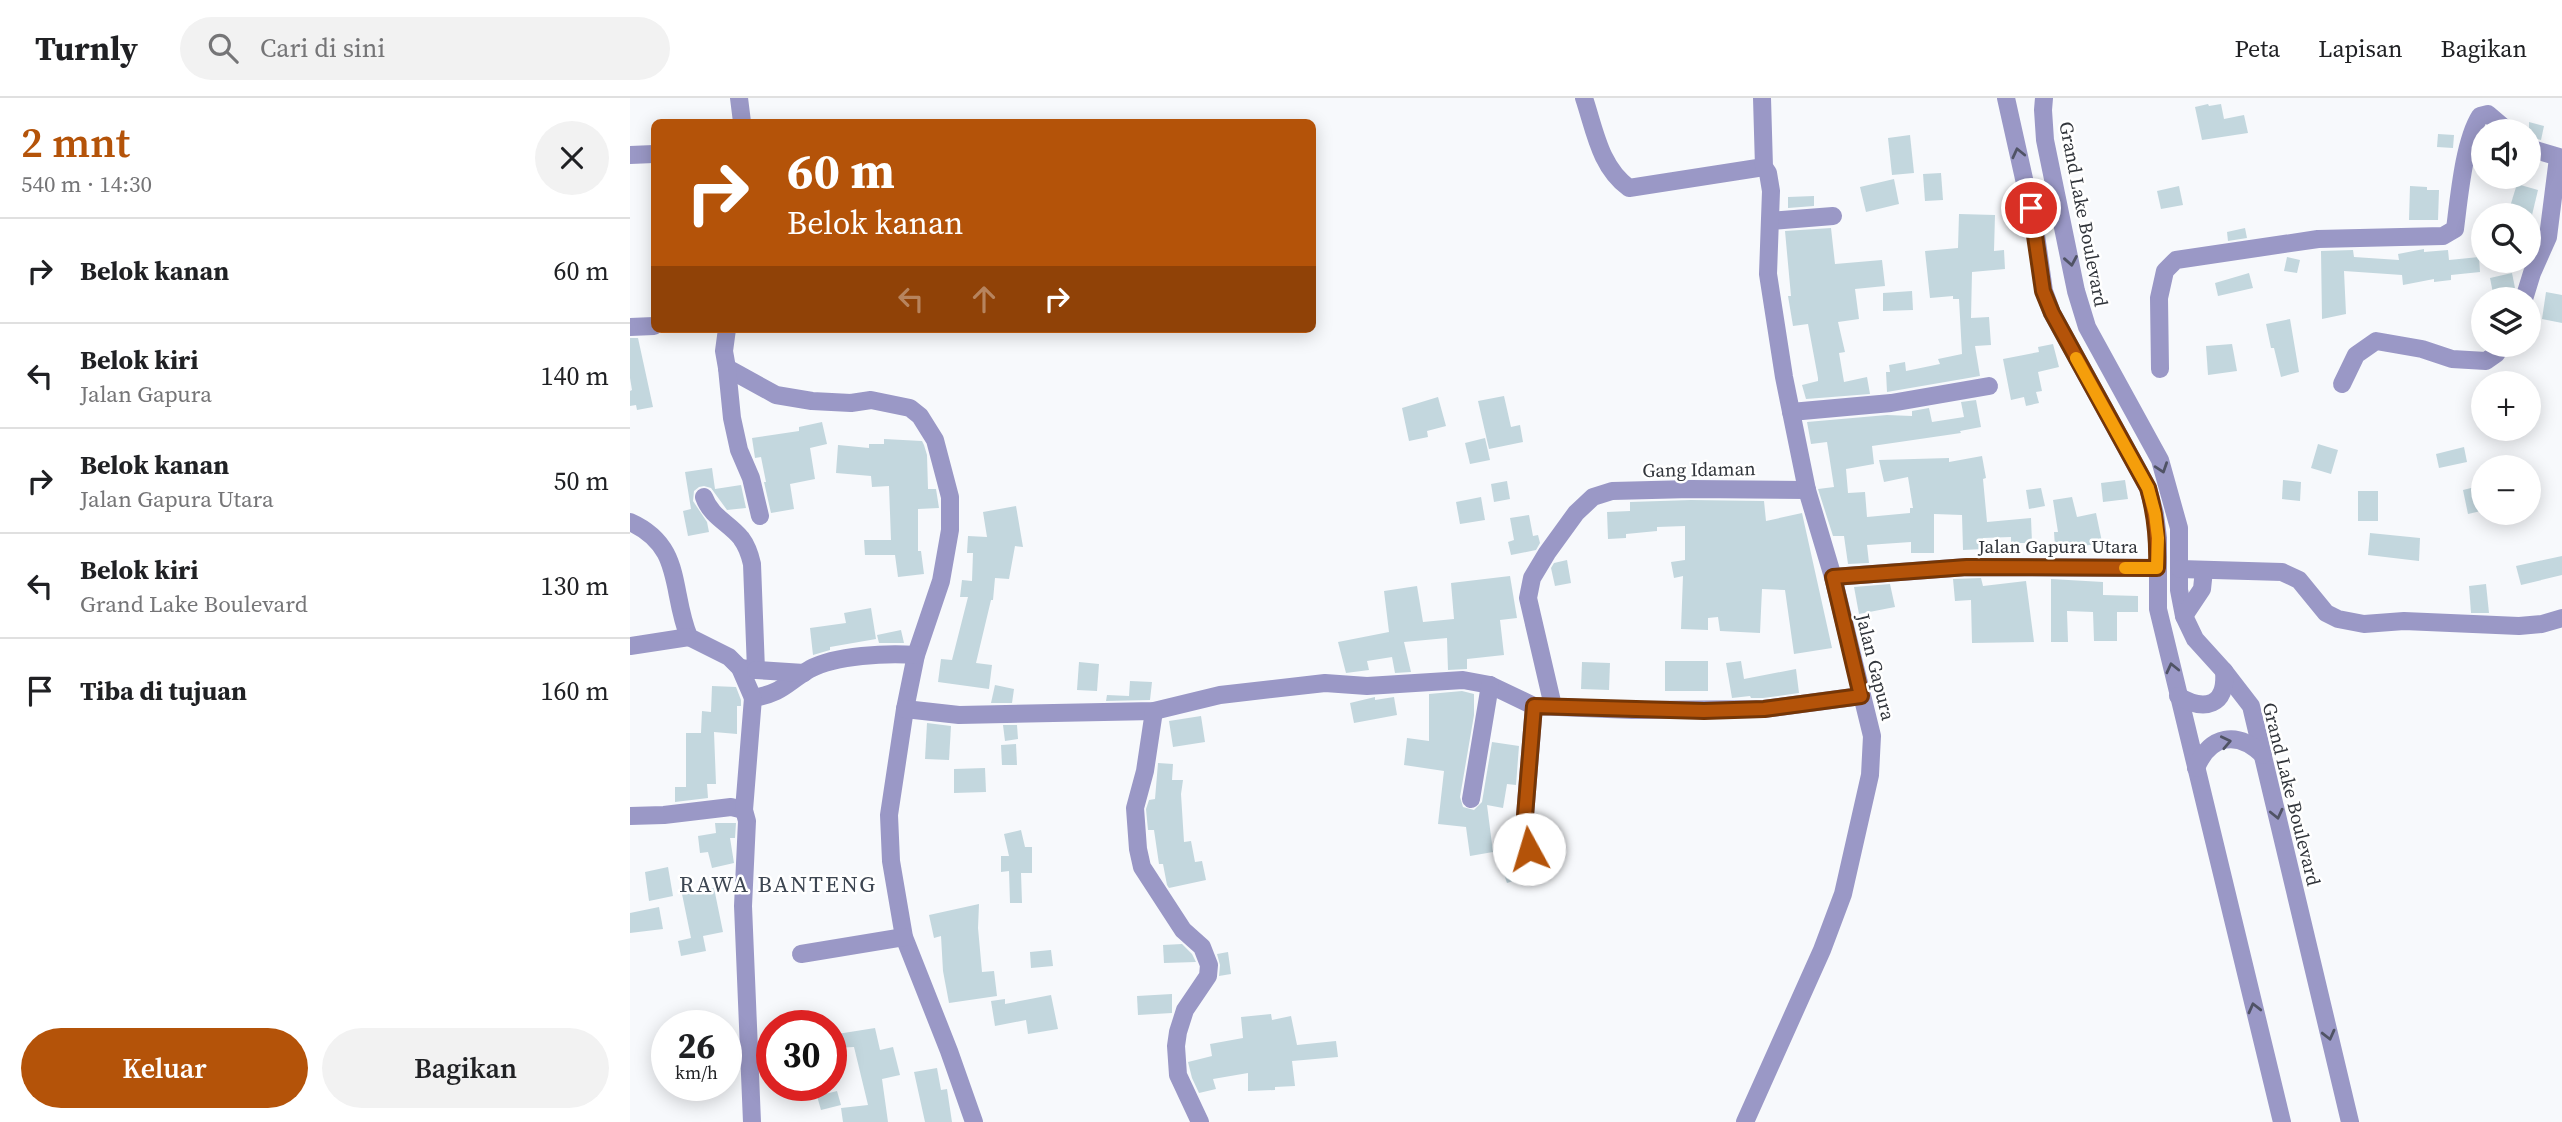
<!DOCTYPE html>
<html lang="id">
<head>
<meta charset="utf-8">
<style>
  body { margin:0; font-family:"Source Serif 4",serif; background:#f2f2f2; color:#202124; height:100vh; display:flex; flex-direction:column; font-size:26px; white-space:nowrap }
  * { box-sizing:border-box; margin:0 }
  p { font-size:23px; color:#757577 }
  .icon { flex:none; width:38px; height:38px; fill:none; stroke:currentColor; stroke-width:2; stroke-linecap:round; stroke-linejoin:round }
  .map { position:relative; flex:1; overflow:hidden }
  .details { display:flex; flex-direction:column; background:#fff; width:630px }
  .details>* { flex:none }
  .banner { position:absolute; left:21px; top:21px; width:665px; height:214px; border-radius:10px; box-shadow:0 4px 18px #0003; background:#b45309; color:#fff; overflow:hidden }
  .buttons { position:absolute; left:1841px; top:21px; display:grid; gap:14px }
  .buttons a { display:grid; place-items:center; width:70px; height:70px; border-radius:50%; background:#fff; box-shadow:0 4px 18px #0003; font-size:35px }
  .speed { position:absolute; left:21px; top:912px; display:flex; gap:14px; font-size:35px; font-weight:700; text-align:center }
  .speed>* { display:grid; place-content:center; width:91px; height:91px; border-radius:50%; background:#fff; box-shadow:0 4px 18px #0003; line-height:1 }
  .speed small { font-size:18px; font-weight:400 }
  .speed .limit { border:10px solid #d22; background:#fff; color:#111 }
  .pin { position:absolute; display:grid; place-items:center; width:60px; height:60px; color:#fff; margin:-30px; border:4px solid #fff; border-radius:50%; box-shadow:0 2px 7px #0007 }
  .me { position:absolute; width:77px; margin:-38px; rotate:354deg; stroke-linejoin:round; filter:drop-shadow(0 0 5px #0008) }
  .turn { display:flex; align-items:center; gap:24px; height:147px; padding:0 21px; font-size:32px }
  .turn .icon { width:91px; height:91px; stroke-width:2.5 }
  .turn b { display:block; font-size:49px; line-height:60px }
  .lanes { display:flex; align-items:center; height:66px; padding:0 21px; background:#0003; justify-content:center; gap:35px; direction:ltr }
  .lanes .off { opacity:.35 }
  .round { display:grid; place-items:center; flex:none; width:74px; height:74px; border-radius:37px; background:#f2f2f2 }
  .head { display:flex; align-items:center; justify-content:space-between; height:119px; padding:0 21px }
  h1 { font-size:42px; font-weight:600; line-height:52px; color:#b45309 }
  .cta { display:flex; gap:14px; margin-top:auto; padding:14px 21px }
  .cta a { flex:1; height:80px; border-radius:42px; background:#b45309; color:#fff; font-size:28px; font-weight:600; line-height:80px; text-align:center }
  .cta a+a { background:#f2f2f2; color:#202124 }
  ul { padding:0; list-style:none }
  li { display:flex; align-items:center; gap:21px; height:105px; padding:0 21px; border-top:2px solid #e0e0e0 }
  li div { flex:1 }
  li b { display:block; font-size:26px }
  li em { font-style:normal }
  header { display:flex; align-items:center; gap:42px; box-sizing:border-box; height:98px; padding:0 35px; background:#fff; border-bottom:2px solid #e0e0e0 }
  header strong { font-size:33px }
  nav { display:flex; gap:38px; margin-inline-start:auto; font-size:24px }
  .search { width:490px; height:63px; background:#f2f2f2; display:flex; align-items:center; gap:18px; box-sizing:border-box; padding:0 24px; border-radius:38px; color:#757577; font-size:26px }
  main { display:flex; flex:1; min-height:0 }
  .map>svg:first-child { display:block }
  .building { fill:#c3d7de }
  .lines { fill:none; stroke-linecap:round; stroke-linejoin:round }
  .minor { stroke:#9a98c6; stroke-width:18 }
  .oneway { stroke:#505365 }
  .route-casing { stroke:#753606; stroke-width:18 }
  .route { stroke:#b45309; stroke-width:12 }
  .slow { stroke:#f59e0b; stroke-width:12 }
  .labels { text-anchor:middle; stroke-width:5; stroke-linejoin:round; paint-order:stroke }
  .street-label { font-size:19px; fill:#31353b; stroke:#fff }
  .quarter-label { font-size:23px; letter-spacing:2px; fill:#3d4652; stroke:#fff }
</style>
</head>
<body>
<header>
<strong>Turnly</strong>
<div class="search"><svg class="icon" aria-label="search" viewBox="0 0 24 24"><circle cx="10" cy="10" r="6"/><path d="M15 15l6 6"/></svg>Cari di sini</div>
<nav><a>Peta</a><a>Lapisan</a><a>Bagikan</a></nav>
</header>
<main>
<section class="details">
<div class="head"><div><h1>2 mnt</h1><p>540 m · 14:30</p></div><a class="round"><svg class="icon" aria-label="close" viewBox="0 0 24 24"><path d="M6 6l12 12M18 6L6 18"/></svg></a></div>
<ul>
<li><svg class="icon" aria-label="right" viewBox="0 0 24 24"><path d="M7 20v-9h11M14 6l5 5-5 5"/></svg><div><b>Belok kanan</b></div><em>60 m</em></li>
<li><svg class="icon" aria-label="left" viewBox="0 0 24 24"><path d="M17 20v-9H6M10 6l-5 5 5 5"/></svg><div><b>Belok kiri</b><p>Jalan Gapura</p></div><em>140 m</em></li>
<li><svg class="icon" aria-label="right" viewBox="0 0 24 24"><path d="M7 20v-9h11M14 6l5 5-5 5"/></svg><div><b>Belok kanan</b><p>Jalan Gapura Utara</p></div><em>50 m</em></li>
<li><svg class="icon" aria-label="left" viewBox="0 0 24 24"><path d="M17 20v-9H6M10 6l-5 5 5 5"/></svg><div><b>Belok kiri</b><p>Grand Lake Boulevard</p></div><em>130 m</em></li>
<li><svg class="icon" aria-label="arrive" viewBox="0 0 24 24"><path d="M6 21V4h12l-3 4 3 4H6"/></svg><div><b>Tiba di tujuan</b></div><em>160 m</em></li>
</ul>
<div class="cta"><a>Keluar</a><a>Bagikan</a></div>
</section>
<div class="map">
<svg width="1932" height="1024" viewBox="0 0 1932 1024">
  <rect width="100%" height="100%" fill="#f7f9fc"/>
  <g class="building">
    <polygon points="1578,6 1579,8 1591,6 1594,21 1614,17 1618,35 1572,42 1565,9"/>
    <polygon points="1899,24 1914,28 1911,42 1899,39"/>
    <polygon points="1808,36 1824,37 1823,50 1807,49"/>
    <polygon points="1280,37 1284,75 1262,77 1258,40"/>
    <polygon points="1311,75 1313,102 1295,103 1293,76"/>
    <polygon points="1264,81 1269,106 1236,114 1230,89"/>
    <polygon points="1887,86 1908,92 1902,117 1878,115"/>
    <polygon points="1549,88 1553,107 1531,111 1527,93"/>
    <polygon points="1780,88 1797,89 1797,92 1809,92 1808,122 1779,122"/>
    <polygon points="1184,98 1184,108 1158,110 1158,99"/>
    <polygon points="1329,116 1365,117 1364,153 1374,152 1375,171 1342,174 1341,220 1359,219 1361,247 1345,248 1350,278 1257,294 1256,274 1260,274 1259,267 1275,264 1276,273 1310,266 1308,261 1332,256 1329,201 1323,201 1323,198 1300,200 1295,153 1328,150"/>
    <polygon points="1201,130 1205,166 1252,162 1255,188 1225,191 1229,221 1208,224 1215,254 1209,255 1214,284 1237,279 1240,296 1176,301 1172,287 1188,283 1188,280 1178,226 1163,228 1158,198 1161,198 1155,133"/>
    <polygon points="1615,130 1617,140 1598,143 1597,134"/>
    <polygon points="1794,151 1794,154 1818,152 1819,162 1849,159 1850,174 1821,177 1821,182 1804,184 1804,181 1773,187 1772,177 1714,173 1716,216 1692,221 1691,153 1723,152 1724,159 1769,162 1768,156"/>
    <polygon points="1657,159 1670,162 1667,175 1654,173"/>
    <polygon points="1619,175 1623,190 1588,198 1585,185"/>
    <polygon points="1882,175 1885,190 1863,195 1860,180"/>
    <polygon points="1282,193 1283,212 1253,213 1253,195"/>
    <polygon points="1916,194 1932,197 1932,225 1912,221"/>
    <polygon points="1660,221 1669,274 1651,279 1644,250 1641,250 1636,226"/>
    <polygon points="0,240 8,240 23,309 7,312 6,307 0,308 0,293 2,292 0,280"/>
    <polygon points="1423,246 1429,269 1408,274 1412,293 1406,294 1409,305 1396,308 1394,299 1381,302 1373,261 1409,254 1408,249"/>
    <polygon points="1602,246 1607,273 1578,277 1576,248"/>
    <polygon points="874,298 881,329 890,327 893,344 859,351 848,303"/>
    <polygon points="808,299 816,328 797,333 798,339 779,343 772,310"/>
    <polygon points="1346,302 1351,329 1330,333 1331,335 1242,348 1244,366 1216,371 1218,395 1235,394 1237,419 1280,415 1280,410 1283,410 1278,379 1254,384 1249,362 1319,360 1319,364 1352,358 1356,380 1353,381 1357,424 1401,420 1402,445 1381,445 1381,439 1353,440 1354,451 1333,452 1332,417 1304,416 1304,455 1281,455 1281,444 1237,447 1239,465 1218,466 1214,438 1203,438 1188,391 1204,389 1197,344 1181,346 1177,324 1257,317 1282,318 1282,313 1299,310 1302,324 1334,319 1331,304"/>
    <polygon points="192,324 197,346 180,350 185,381 160,386 164,411 141,415 134,384 136,384 131,359 125,360 122,340 169,333 169,329"/>
    <polygon points="855,340 860,362 840,366 835,345"/>
    <polygon points="254,341 292,343 294,347 297,357 298,391 306,391 309,410 288,411 288,453 291,453 294,476 268,479 265,457 235,457 234,442 261,442 259,388 242,389 241,378 206,375 208,347 239,350 239,346 254,346"/>
    <polygon points="1688,346 1708,352 1701,376 1681,370"/>
    <polygon points="1834,349 1837,364 1809,370 1806,356"/>
    <polygon points="82,370 85,391 111,387 116,410 97,412 81,390 74,388 69,389 64,393 63,403 77,424 79,434 58,438 53,413 61,411 55,374"/>
    <polygon points="1495,382 1498,401 1473,404 1471,385"/>
    <polygon points="1653,382 1671,384 1670,403 1652,401"/>
    <polygon points="877,383 880,401 864,404 861,386"/>
    <polygon points="1845,389 1851,413 1838,416 1833,392"/>
    <polygon points="1411,390 1415,408 1399,411 1396,392"/>
    <rect x="1728" y="393" width="20" height="30"/>
    <polygon points="851,399 855,422 830,426 826,404"/>
    <polygon points="1442,399 1447,419 1466,415 1472,444 1446,450 1425,449 1424,434 1428,434 1423,402"/>
    <polygon points="1061,402 1134,403 1136,423 1172,415 1202,550 1164,556 1155,492 1132,491 1130,535 1090,533 1088,519 1078,520 1078,532 1051,531 1053,478 1044,480 1041,464 1055,462 1055,428 1027,429 1027,433 996,436 996,440 978,441 977,414 1000,413 1000,404"/>
    <polygon points="386,408 393,449 385,448 379,481 365,480 363,502 361,502 346,565 362,567 359,591 308,584 311,561 322,562 338,499 330,499 332,482 342,483 343,455 337,455 338,438 357,439 353,414"/>
    <polygon points="899,417 903,438 908,437 910,445 906,452 881,457 878,444 884,442 880,420"/>
    <polygon points="1740,435 1790,440 1789,463 1738,457"/>
    <polygon points="1932,458 1932,477 1891,487 1886,468"/>
    <polygon points="937,462 941,485 925,488 921,470 924,465"/>
    <polygon points="880,478 887,520 870,522 874,557 837,561 837,571 818,572 817,540 774,544 781,574 765,575 762,559 737,563 739,572 716,575 708,544 759,534 754,493 787,488 793,524 824,521 821,485"/>
    <polygon points="1351,480 1353,488 1396,483 1404,544 1342,545 1341,502 1325,503 1323,481"/>
    <polygon points="1421,481 1473,484 1473,497 1508,498 1508,514 1487,514 1487,543 1464,543 1463,514 1437,513 1438,544 1421,544"/>
    <polygon points="1260,486 1265,509 1229,516 1224,489"/>
    <polygon points="1856,486 1859,515 1841,515 1839,488"/>
    <polygon points="241,510 246,541 200,549 200,552 183,557 180,530 216,525 214,515"/>
    <polygon points="271,532 274,545 249,545 247,537"/>
    <rect x="1035" y="563" width="43" height="30"/>
    <polygon points="1111,563 1114,581 1166,571 1169,595 1133,600 1121,600 1120,598 1102,600 1096,565"/>
    <polygon points="449,564 469,566 467,593 447,592"/>
    <polygon points="952,564 980,565 979,592 951,591"/>
    <polygon points="500,583 522,584 520,602 476,603 477,597 499,598"/>
    <polygon points="365,587 384,591 382,605 361,605"/>
    <polygon points="82,588 106,589 111,602 111,608 107,608 107,636 84,634 86,686 77,686 78,700 45,704 45,689 56,689 56,635 71,635 72,613 81,614"/>
    <polygon points="832,593 844,596 844,617 830,699 833,709 844,712 852,704 862,644 889,648 886,687 877,686 873,710 857,707 863,754 840,758 836,729 808,726 814,673 774,667 777,640 799,643 799,596"/>
    <polygon points="745,599 745,602 764,599 767,617 724,625 720,605"/>
    <polygon points="571,618 575,644 543,649 539,623"/>
    <polygon points="297,625 321,628 319,662 295,661"/>
    <polygon points="373,627 387,627 388,641 375,643"/>
    <polygon points="386,646 387,667 372,667 371,647"/>
    <polygon points="528,665 543,666 542,682 553,682 551,696 554,744 561,743 565,764 572,763 576,782 539,790 537,787 533,766 529,766 524,732 518,732 516,711 519,702 525,701"/>
    <polygon points="355,670 356,694 324,695 324,671"/>
    <polygon points="85,725 106,725 105,740 100,740 104,765 82,770 78,754 70,755 68,738 86,735"/>
    <polygon points="391,732 395,749 402,749 402,775 391,775 392,805 380,805 379,773 371,774 371,758 379,758 374,736"/>
    <polygon points="890,758 897,762 902,777 877,785 870,765"/>
    <polygon points="38,769 43,798 19,803 15,774"/>
    <polygon points="84,790 93,834 73,838 76,853 51,858 48,843 61,840 52,796"/>
    <polygon points="349,806 348,830 352,874 364,873 367,898 319,905 313,873 311,838 304,840 299,817"/>
    <polygon points="29,809 33,831 0,835 0,815"/>
    <polygon points="552,846 562,856 566,864 534,865 533,847"/>
    <polygon points="421,852 423,868 401,870 400,854"/>
    <polygon points="598,854 601,876 589,878 590,867 587,856"/>
    <polygon points="542,896 542,915 508,917 507,898"/>
    <polygon points="421,897 428,931 398,936 396,922 365,928 361,903 375,901 375,906"/>
    <polygon points="641,916 642,922 661,918 667,947 706,943 708,959 662,963 665,988 645,989 645,992 618,993 618,975 583,981 586,991 569,995 562,980 558,964 582,958 580,946 613,940 611,919"/>
    <polygon points="245,930 250,952 263,949 270,977 252,981 258,1024 213,1024 211,1010 238,1007 224,949 201,950 201,937"/>
    <polygon points="307,970 311,992 317,991 322,1024 295,1024 284,974"/>
    <polygon points="207,993 211,1007 191,1012 187,998"/>
  </g>
  <g class="lines">
    <g class="minor">
      <polyline points="109,0 112,24"/>
      <path d="M 954,0 C 965,33 970,69 999,90 L 1134,69"/>
      <polyline points="1376,0 1405,130 1414,193 1422,215 1518,390 1525,416 1528,440 1528,511 1652,1024"/>
      <polyline points="1414,0 1413,12 1415,42 1446,193 1457,229 1530,362 1549,430 1549,492 1554,518 1565,541 1594,573 1621,608 1720,1024"/>
      <polyline points="1899,50 1932,60"/>
      <polyline points="0,57 24,56"/>
      <polyline points="1140,123 1203,118"/>
      <polyline points="1894,201 1902,175 1918,139 1928,60"/>
      <polyline points="0,229 24,228"/>
      <polyline points="97,231 94,253 97,270 146,297 182,303 221,305 241,302 280,310 290,318 305,342 320,399 320,432 311,483 286,557 275,611 259,717 261,763 274,839 319,953 344,1024"/>
      <polyline points="97,270 102,320 109,352 121,380 130,418"/>
      <path d="M 1530,271 L 1529,200 L 1535,173 L 1546,162 L 1688,141 L 1813,138 L 1825,131 C 1829,100 1834,43 1850,18 L 1858,16 L 1878,33"/>
      <polyline points="1712,286 1726,257 1746,243 1792,251 1822,261 1856,263 1866,256 1872,247"/>
      <polyline points="1161,314 1261,305 1359,288"/>
      <path d="M 74,399 C 81,419 99,425 111,440 C 117,448 120,457 122,466 L 126,572 L 110,570"/>
      <path d="M 0,424 C 54,448 40,493 59,539 L 99,559 L 110,570 L 123,600 C 153,595 156,585 180,571 C 206,557 257,555 286,557"/>
      <polyline points="1550,471 1652,474 1669,482 1696,515 1708,521 1734,526 1774,523 1889,528 1912,526 1932,520"/>
      <polyline points="1203,479 1337,469 1527,470"/>
      <polyline points="1554,518 1572,491 1574,472"/>
      <polyline points="0,548 59,539"/>
      <polyline points="126,572 174,575"/>
      <path d="M 1548,598 C 1575,614 1597,608 1594,573"/>
      <polyline points="923,608 898,500 902,480 917,455 946,415 963,399 982,393 1061,391 1177,392"/>
      <polyline points="275,611 329,617 524,613 590,597 695,585 737,588 833,582 860,587 904,608 1002,612 1134,611 1231,598"/>
      <polyline points="524,613 515,673 505,710 508,751 512,769 553,832 572,849 579,867 578,878 555,912 548,934 546,948 548,977 570,1024"/>
      <path d="M 1566,670 C 1580,637 1607,632 1633,657"/>
      <polyline points="841,701 860,587"/>
      <polyline points="0,718 34,717 101,709 114,712"/>
      <polyline points="899,751 894,730 904,608"/>
      <polyline points="171,856 274,839"/>
      <polyline points="122,1024 113,808 117,723 114,712 123,600"/>
      <polyline points="1115,1024 1192,852 1213,796 1240,677 1242,638 1203,479 1177,392 1154,279 1138,176 1141,93 1138,75 1134,69 1132,0"/>
    </g>
  </g>
  <defs><path id="oneway-chevron" d="M-2-3.5L2.5 0L-2 3.5" fill="none" stroke-width="1.6" stroke-linecap="round" stroke-linejoin="round" transform="scale(1.75)"/></defs>
  <g class="oneway">
    <use href="#oneway-chevron" transform="translate(1388 55) rotate(-103)"/>
    <use href="#oneway-chevron" transform="translate(1441 163) rotate(80)"/>
    <use href="#oneway-chevron" transform="translate(1532 370) rotate(71)"/>
    <use href="#oneway-chevron" transform="translate(1542 570) rotate(-103)"/>
    <use href="#oneway-chevron" transform="translate(1596 644) rotate(-12)"/>
    <use href="#oneway-chevron" transform="translate(1647 716) rotate(77)"/>
    <use href="#oneway-chevron" transform="translate(1624 910) rotate(-104)"/>
    <use href="#oneway-chevron" transform="translate(1699 937) rotate(76)"/>
  </g>
  <g class="lines">
    <defs>
      <path id="route" d="M 899,751 L 894,730 L 904,608 L 1074,613 L 1134,611 L 1231,598 L 1203,479 L 1337,469 L 1527,470 C 1528,442 1526,418 1518,390 L 1422,215 L 1413,193 L 1401,110"/>
    </defs>
    <use href="#route" class="route-casing"/>
    <use href="#route" class="route"/>
    <polyline class="slow" points="1446,260 1518,390 1525,416 1528,440 1527,470 1495,470"/>
  </g>
  <g class="labels">
    <g class="street-label">
      <text transform="translate(1454 116) rotate(79)" y="7">Grand Lake Boulevard</text>
      <text transform="translate(1069 371) rotate(-1)" y="7">Gang Idaman</text>
      <text x="1428" y="455">Jalan Gapura Utara</text>
      <text transform="translate(1246 569) rotate(76)" y="7">Jalan Gapura</text>
      <text transform="translate(1662 696) rotate(76)" y="7">Grand Lake Boulevard</text>
    </g>
    <g class="quarter-label">
      <text x="148" y="794">RAWA BANTENG</text>
    </g>
  </g>
</svg>
<div class="buttons">
<a><svg class="icon" aria-label="sound" viewBox="0 0 24 24"><path d="M4 9h4l5-4v14l-5-4H4zM17 9q2 3 0 6"/></svg></a>
<a><svg class="icon" aria-label="search" viewBox="0 0 24 24"><circle cx="10" cy="10" r="6"/><path d="M15 15l6 6"/></svg></a>
<a><svg class="icon" aria-label="layers" viewBox="0 0 24 24"><path d="M12 4l9 5-9 5-9-5zM3 14l9 5 9-5"/></svg></a>
<a>+</a>
<a>−</a>
</div>
<div class="speed"><div>26<small>km/h</small></div><div class="limit">30</div></div>
<div class="pin" style="left:1401px;top:110px;background:#d93025"><svg class="icon" aria-label="arrive" viewBox="0 0 24 24"><path d="M6 21V4h12l-3 4 3 4H6"/></svg></div>
<svg class="me" style="left:899px;top:751px" viewBox="-20 -20 40 40"><circle r="19" fill="#fff"/><path d="M0-13L10 11 0 6-10 11z" fill="#b45309"/></svg>
<div class="banner">
<div class="turn"><svg class="icon" aria-label="right" viewBox="0 0 24 24"><path d="M7 20v-9h11M14 6l5 5-5 5"/></svg><div><b>60 m</b>Belok kanan</div></div>
<div class="lanes"><svg class="icon off" aria-label="left" viewBox="0 0 24 24"><path d="M17 20v-9H6M10 6l-5 5 5 5"/></svg><svg class="icon off" aria-label="ahead" viewBox="0 0 24 24"><path d="M12 20V5M6 11l6-6 6 6"/></svg><svg class="icon" aria-label="right" viewBox="0 0 24 24"><path d="M7 20v-9h11M14 6l5 5-5 5"/></svg></div>
</div>
</div>
</main>
</body>
</html>
